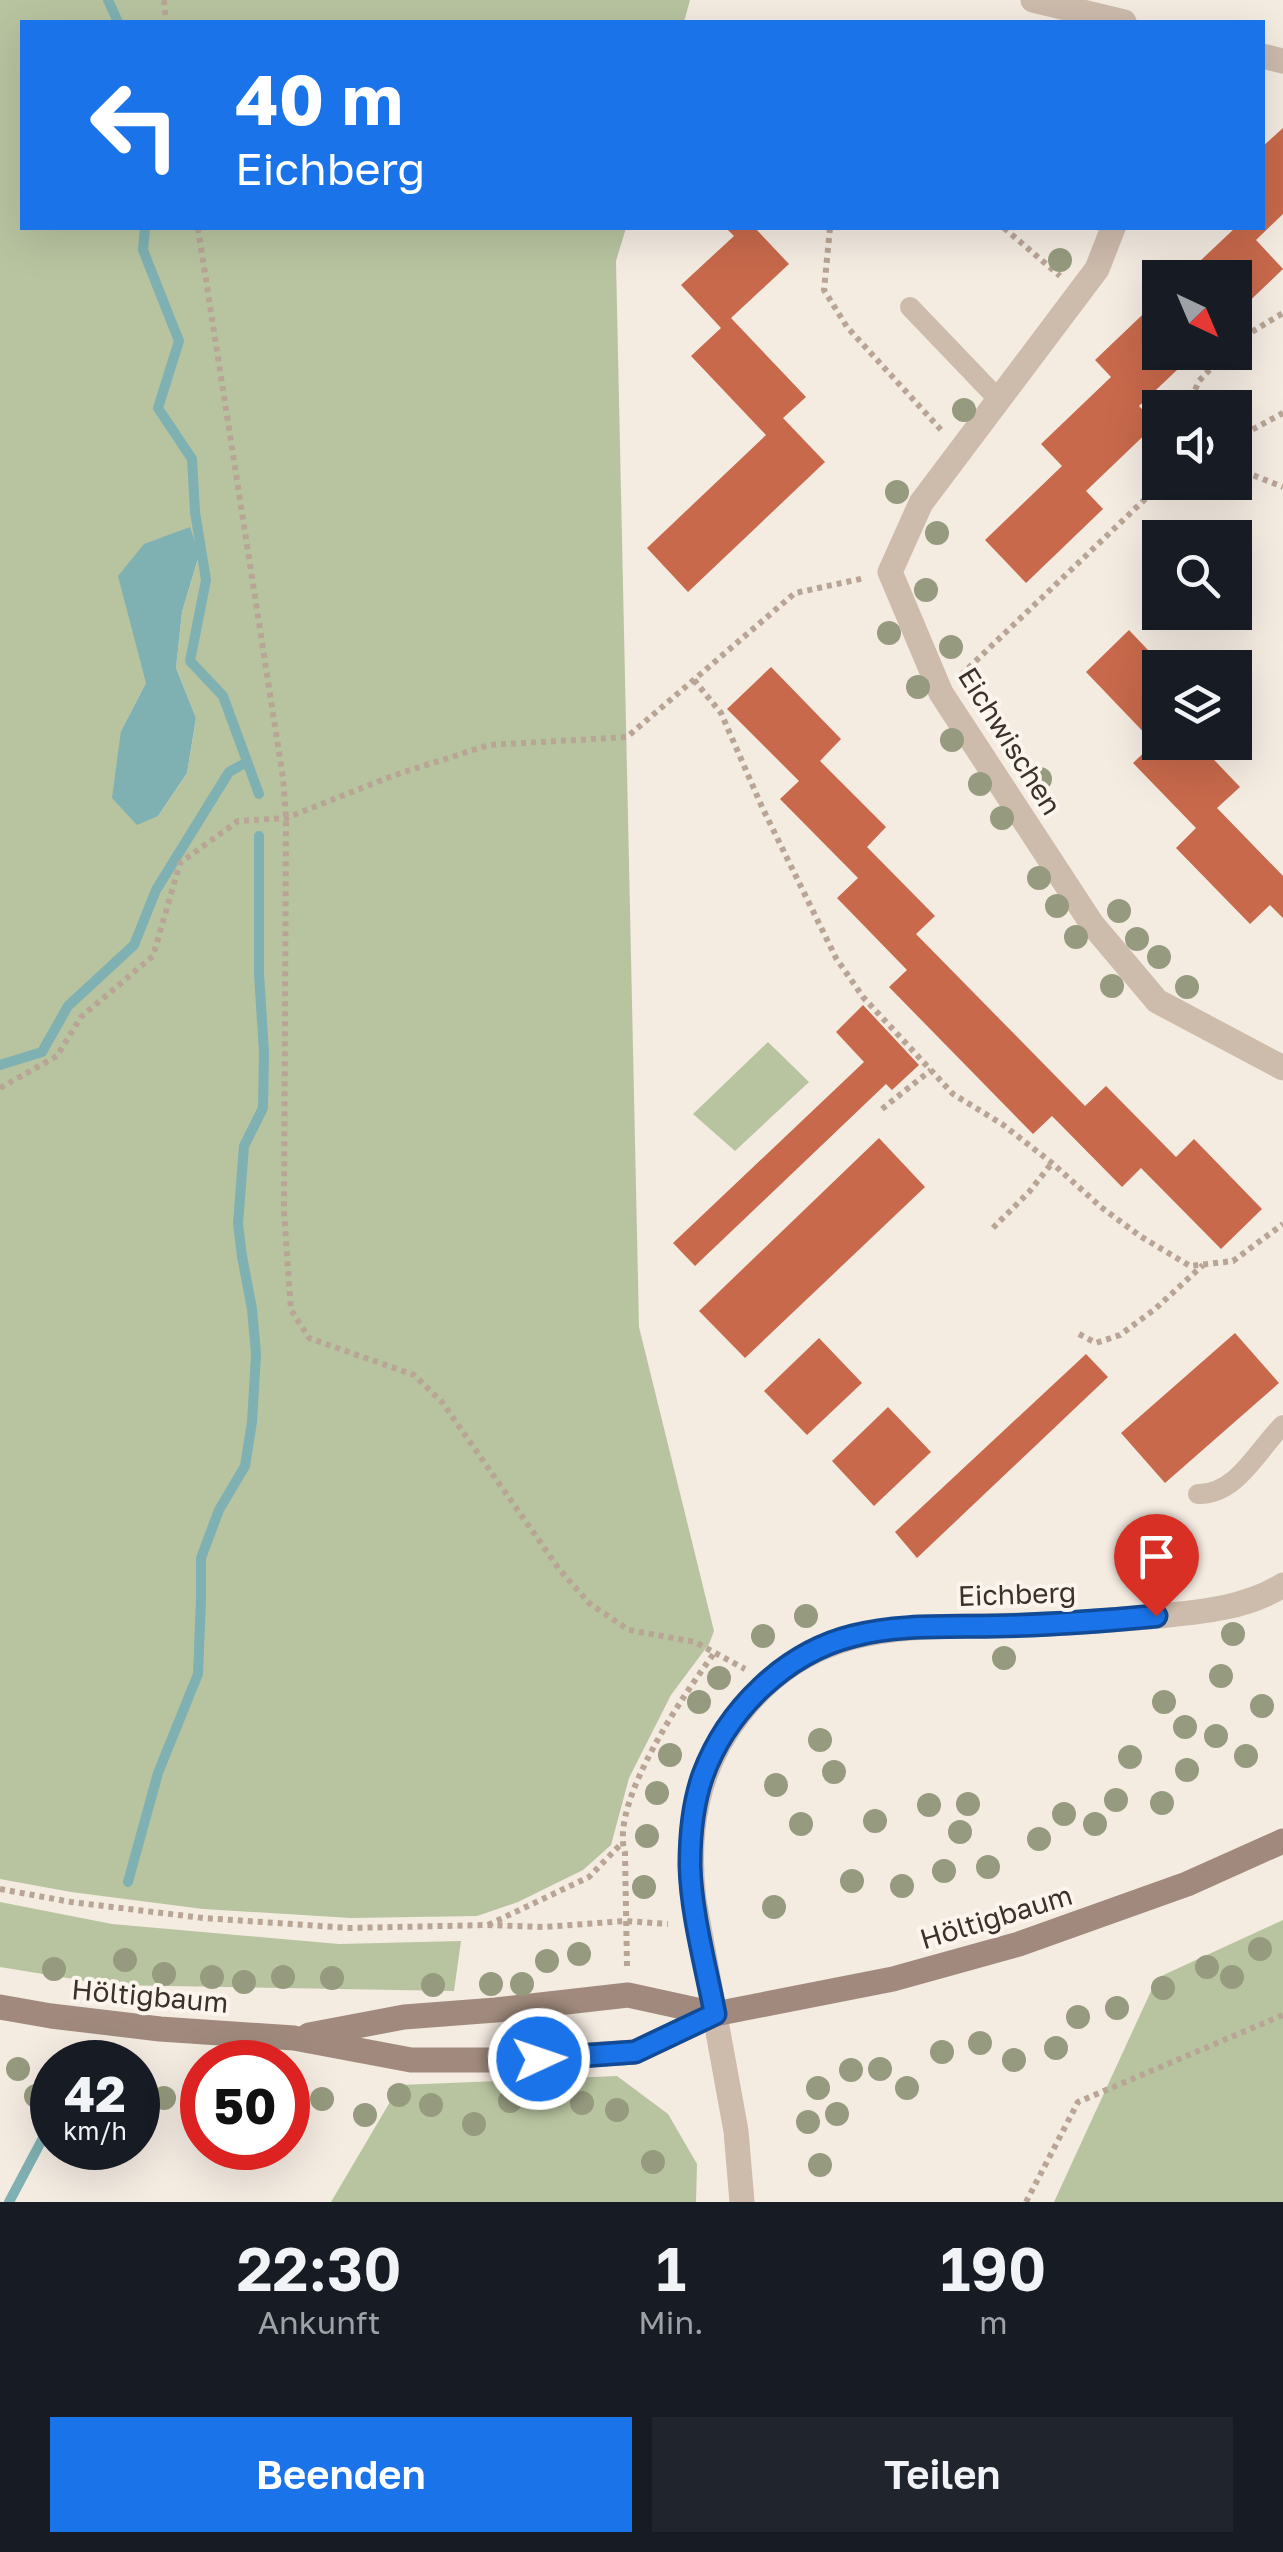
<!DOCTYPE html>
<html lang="de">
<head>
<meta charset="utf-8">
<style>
  body { margin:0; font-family:"Golos Text",sans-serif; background:#20242c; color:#f1f3f6; height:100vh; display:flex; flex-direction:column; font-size:38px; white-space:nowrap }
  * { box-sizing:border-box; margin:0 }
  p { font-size:32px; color:#9ea1a6 }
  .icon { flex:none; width:55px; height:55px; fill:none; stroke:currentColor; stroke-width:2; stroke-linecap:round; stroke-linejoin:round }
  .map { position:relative; height:2202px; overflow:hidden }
  .panel { display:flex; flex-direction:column; background:#171b24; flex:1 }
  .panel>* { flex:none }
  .guide { position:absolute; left:20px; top:20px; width:1245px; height:210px; border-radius:0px; box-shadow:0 10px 40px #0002; background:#1a73e8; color:#fff; overflow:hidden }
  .needle { width:65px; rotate:136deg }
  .buttons { position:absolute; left:1142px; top:260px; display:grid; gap:20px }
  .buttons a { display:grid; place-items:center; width:110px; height:110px; border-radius:0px; background:#171b24; box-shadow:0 10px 40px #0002; font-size:50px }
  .speed { position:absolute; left:30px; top:2040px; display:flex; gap:20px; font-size:50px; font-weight:700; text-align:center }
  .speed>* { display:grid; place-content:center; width:130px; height:130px; border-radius:50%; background:#171b24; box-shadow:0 10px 40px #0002; line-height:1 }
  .speed small { font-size:25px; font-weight:400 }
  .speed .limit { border:15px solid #d22; background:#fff; color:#111 }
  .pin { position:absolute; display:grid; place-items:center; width:85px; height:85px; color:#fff; margin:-102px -42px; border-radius:50% 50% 50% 0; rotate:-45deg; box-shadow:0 0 10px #0007 }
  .pin .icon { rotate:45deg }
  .me { position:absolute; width:110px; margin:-55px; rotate:87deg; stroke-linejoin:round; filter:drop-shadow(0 0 8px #0008) }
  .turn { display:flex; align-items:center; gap:35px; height:210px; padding:0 50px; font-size:45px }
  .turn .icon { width:130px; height:130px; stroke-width:2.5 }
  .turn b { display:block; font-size:70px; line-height:85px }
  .eta { display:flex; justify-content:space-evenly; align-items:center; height:170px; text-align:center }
  .eta b { font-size:60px; font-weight:600; line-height:70px }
  .cta { display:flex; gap:20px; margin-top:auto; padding:20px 50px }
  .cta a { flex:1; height:115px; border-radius:0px; background:#1a73e8; color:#fff; font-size:40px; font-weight:600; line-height:115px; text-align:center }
  .cta a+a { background:#20242c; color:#f1f3f6 }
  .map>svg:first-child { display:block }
  .green { fill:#b8c4a0; fill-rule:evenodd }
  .water { fill:#7fb0b2 }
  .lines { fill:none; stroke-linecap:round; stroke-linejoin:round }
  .stream { stroke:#7fb0b2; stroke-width:10 }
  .building { fill:#c8694b }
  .path { stroke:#b9a596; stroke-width:6; stroke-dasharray:5 5; stroke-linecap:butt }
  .lane { stroke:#cdbbac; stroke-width:20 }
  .street { stroke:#cdbbac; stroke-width:25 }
  .secondary { stroke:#a18a7d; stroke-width:25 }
  .tree { fill:#969b7f }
  .route-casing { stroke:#114b97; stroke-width:25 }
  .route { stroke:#1a73e8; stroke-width:18 }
  .labels { text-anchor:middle; stroke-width:8; stroke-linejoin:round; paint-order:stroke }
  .street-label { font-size:28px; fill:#3b302b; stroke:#fbf5ee }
</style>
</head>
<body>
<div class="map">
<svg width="1283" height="2202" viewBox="0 0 1283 2202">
  <rect width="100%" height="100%" fill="#f4ebe1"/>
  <g class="green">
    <path d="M 0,0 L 690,0 L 684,22 L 22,22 L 22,228 L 626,228 L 616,261 L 639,1327 L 714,1631 L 709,1644 L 671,1695 L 629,1778 L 611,1845 L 583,1870 L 518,1902 L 477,1916 L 351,1918 L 203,1909 L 71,1892 L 0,1879 ZM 199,555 L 182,612 L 176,668 L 196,718 L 187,773 L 158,816 L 121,731 L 146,683 Z"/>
    <polygon points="768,1042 809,1082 735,1151 693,1114"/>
    <polygon points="0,1902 112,1924 339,1944 461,1941 454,1991 110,1985 0,1967"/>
    <polygon points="1283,1920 1283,2202 1054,2202 1157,1978"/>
    <polygon points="617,2076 668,2114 697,2164 696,2202 331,2202 400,2085"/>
  </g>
  <polygon class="water" points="190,527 199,555 182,612 176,668 196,718 187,773 158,816 137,825 112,798 121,731 146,683 118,576 144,544"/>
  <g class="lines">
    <g class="stream">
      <polyline points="108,0 118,22"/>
      <polyline points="145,228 143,250 179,341 158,408 192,459 195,512 206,580 190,661 223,696 259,794"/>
      <polyline points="0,1065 42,1052 68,1006 134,945 156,890 229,772 247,762"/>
      <polyline points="128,1882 158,1773 198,1674 201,1599 201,1558 219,1510 245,1466 252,1422 256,1354 252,1309 242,1256 238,1224 244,1146 263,1108 264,1053 259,974 259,836"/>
      <polyline points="9,2202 52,2121"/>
    </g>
  </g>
  <g class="building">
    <polygon points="1283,128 1283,214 1256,240 1283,269 1235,315 1235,278 1182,278 1235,228 1262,228 1262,147"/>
    <polygon points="726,228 755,228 789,264 731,318 806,397 783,418 825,462 688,592 647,548 766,435 691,356 721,328 681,285 734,236"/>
    <polygon points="1160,298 1160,352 1196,352 1139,406 1156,424 1086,491 1103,509 1026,583 985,540 1062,466 1041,444 1111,377 1095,360"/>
    <polygon points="1129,630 1165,668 1160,668 1160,742 1197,742 1240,787 1217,808 1283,876 1283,918 1270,905 1250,924 1176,848 1196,828 1133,763 1154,743 1086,672"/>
    <polygon points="771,667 841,739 820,761 886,827 867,847 935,916 916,934 1085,1106 1106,1086 1176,1157 1194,1139 1262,1209 1221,1249 1141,1168 1122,1187 1052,1116 1033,1134 889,987 907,970 837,898 858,878 780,799 799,781 727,709"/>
    <polygon points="863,1005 919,1065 892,1090 886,1084 695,1266 673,1243 864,1062 836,1032"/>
    <polygon points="879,1138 925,1187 745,1358 699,1311"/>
    <polygon points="1235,1333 1279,1383 1165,1483 1121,1433"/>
    <polygon points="819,1338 862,1383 807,1435 764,1391"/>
    <polygon points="1086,1354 1108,1377 917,1558 895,1532"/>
    <polygon points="888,1407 931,1452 874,1506 832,1461"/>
  </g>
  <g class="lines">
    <g class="path">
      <polyline points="164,0 166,22"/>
      <polyline points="198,228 283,778 286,818 284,1212 291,1310 309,1338 414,1375 442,1402 559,1569 590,1604 629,1630 695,1642 745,1669"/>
      <polyline points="830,228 824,290 847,327 943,432"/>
      <polyline points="1004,228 1060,276"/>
      <polyline points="1235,342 1283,313"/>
      <polyline points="1187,408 1199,381 1226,352"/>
      <polyline points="1235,439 1283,413"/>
      <polyline points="1235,468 1283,487"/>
      <polyline points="961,675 1163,482"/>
      <polyline points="694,680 721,713 762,807 836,958 863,997 953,1094 1002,1124 1052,1163 1101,1207 1140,1236 1190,1266 1233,1261 1283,1224"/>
      <polyline points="0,1088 57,1056 81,1017 153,956 180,863 238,821 286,818 395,775 489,745 627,737 795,593 865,578"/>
      <polyline points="882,1109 931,1070"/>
      <polyline points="993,1228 1029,1192 1052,1163"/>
      <polyline points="1079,1334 1096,1343 1120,1335 1155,1309 1203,1265"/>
      <polyline points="0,1889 71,1902 203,1918 350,1928 488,1925 544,1927 625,1921 668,1924"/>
      <polyline points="488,1925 589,1877 622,1843"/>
      <path d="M 627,1966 L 625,1853 C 609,1802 685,1693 715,1652"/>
      <polyline points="1026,2202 1078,2102 1283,2015"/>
    </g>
    <g class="lane">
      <polyline points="910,307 999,400"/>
      <path d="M 1198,1494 C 1237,1495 1258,1449 1283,1425"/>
    </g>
    <g class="street">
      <polyline points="1033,0 1124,22"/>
      <polyline points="1262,56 1283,61"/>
      <polyline points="1113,228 1097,269 921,503 890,572 941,693 1092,924 1157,1001 1283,1068"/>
      <path d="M 742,2202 L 736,2131 L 694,1900 C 686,1832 696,1769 739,1714 C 816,1616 910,1628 1023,1625 C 1068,1624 1114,1620 1159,1616 C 1201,1612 1247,1608 1283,1585"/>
    </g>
    <g class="secondary">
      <polyline points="0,2007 51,2016 160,2029 294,2038 411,2060 507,2060 635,2052 715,2014 893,1979 1019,1944 1187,1884 1283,1841"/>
      <polyline points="309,2035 404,2017 496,2010 628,1995 715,2014"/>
    </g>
  </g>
  <g class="tree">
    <circle cx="1060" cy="260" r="12"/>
    <circle cx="964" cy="410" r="12"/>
    <circle cx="897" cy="492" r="12"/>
    <circle cx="937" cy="533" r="12"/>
    <circle cx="926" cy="590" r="12"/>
    <circle cx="889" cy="633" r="12"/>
    <circle cx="951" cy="647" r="12"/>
    <circle cx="918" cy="687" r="12"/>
    <circle cx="952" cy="740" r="12"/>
    <circle cx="1040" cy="779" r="12"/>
    <circle cx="980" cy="784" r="12"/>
    <circle cx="1002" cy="818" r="12"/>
    <circle cx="1039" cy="878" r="12"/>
    <circle cx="1057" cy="906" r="12"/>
    <circle cx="1119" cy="911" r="12"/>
    <circle cx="1076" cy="937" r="12"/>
    <circle cx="1137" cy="939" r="12"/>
    <circle cx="1159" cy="957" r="12"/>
    <circle cx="1112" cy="986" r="12"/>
    <circle cx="1187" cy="987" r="12"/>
    <circle cx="806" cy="1616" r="12"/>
    <circle cx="1233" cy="1634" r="12"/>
    <circle cx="763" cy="1636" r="12"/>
    <circle cx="1004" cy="1658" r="12"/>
    <circle cx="1221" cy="1676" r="12"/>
    <circle cx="719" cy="1678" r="12"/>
    <circle cx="699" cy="1702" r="12"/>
    <circle cx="1164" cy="1702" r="12"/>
    <circle cx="1262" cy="1706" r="12"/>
    <circle cx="1185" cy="1727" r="12"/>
    <circle cx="1216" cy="1736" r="12"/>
    <circle cx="820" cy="1740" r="12"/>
    <circle cx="670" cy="1755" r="12"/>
    <circle cx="1246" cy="1756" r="12"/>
    <circle cx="1130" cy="1757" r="12"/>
    <circle cx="1187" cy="1770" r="12"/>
    <circle cx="834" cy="1772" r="12"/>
    <circle cx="776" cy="1785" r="12"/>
    <circle cx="657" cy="1793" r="12"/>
    <circle cx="1116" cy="1800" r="12"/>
    <circle cx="1162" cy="1803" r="12"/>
    <circle cx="968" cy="1804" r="12"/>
    <circle cx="929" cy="1805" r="12"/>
    <circle cx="1064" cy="1814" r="12"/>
    <circle cx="875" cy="1821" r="12"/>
    <circle cx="801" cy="1824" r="12"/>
    <circle cx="1095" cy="1824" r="12"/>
    <circle cx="960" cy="1832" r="12"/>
    <circle cx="647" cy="1836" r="12"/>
    <circle cx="1039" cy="1839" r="12"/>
    <circle cx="988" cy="1867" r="12"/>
    <circle cx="944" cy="1871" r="12"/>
    <circle cx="852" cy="1881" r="12"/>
    <circle cx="902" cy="1886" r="12"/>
    <circle cx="644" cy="1887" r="12"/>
    <circle cx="774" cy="1907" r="12"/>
    <circle cx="1260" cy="1949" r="12"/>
    <circle cx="579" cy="1954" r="12"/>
    <circle cx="125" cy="1960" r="12"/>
    <circle cx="547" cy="1961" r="12"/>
    <circle cx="1207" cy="1967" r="12"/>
    <circle cx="54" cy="1969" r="12"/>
    <circle cx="164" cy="1974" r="12"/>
    <circle cx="212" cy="1977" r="12"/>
    <circle cx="283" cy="1977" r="12"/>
    <circle cx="1232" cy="1977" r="12"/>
    <circle cx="332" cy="1978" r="12"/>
    <circle cx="244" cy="1982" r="12"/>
    <circle cx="491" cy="1984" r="12"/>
    <circle cx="522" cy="1984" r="12"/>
    <circle cx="433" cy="1985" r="12"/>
    <circle cx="1163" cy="1988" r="12"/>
    <circle cx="1117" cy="2008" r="12"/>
    <circle cx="1078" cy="2017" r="12"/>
    <circle cx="980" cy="2043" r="12"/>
    <circle cx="1056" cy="2048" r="12"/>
    <circle cx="942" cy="2052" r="12"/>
    <circle cx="1014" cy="2060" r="12"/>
    <circle cx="18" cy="2069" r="12"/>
    <circle cx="880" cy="2069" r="12"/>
    <circle cx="851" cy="2070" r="12"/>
    <circle cx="818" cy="2088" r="12"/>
    <circle cx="907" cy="2088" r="12"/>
    <circle cx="399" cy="2095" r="12"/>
    <circle cx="36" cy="2096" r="12"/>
    <circle cx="541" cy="2097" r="12"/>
    <circle cx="164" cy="2098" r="12"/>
    <circle cx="322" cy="2099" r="12"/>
    <circle cx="510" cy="2101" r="12"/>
    <circle cx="582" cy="2103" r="12"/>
    <circle cx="431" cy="2105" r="12"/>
    <circle cx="617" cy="2110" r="12"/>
    <circle cx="837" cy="2114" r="12"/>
    <circle cx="365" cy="2115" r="12"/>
    <circle cx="808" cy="2122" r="12"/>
    <circle cx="474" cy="2124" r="12"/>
    <circle cx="653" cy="2162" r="12"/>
    <circle cx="820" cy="2165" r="12"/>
  </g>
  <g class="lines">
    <defs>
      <path id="route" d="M 539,2059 L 635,2052 L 715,2014 C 706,1967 691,1913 690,1865 C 690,1835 693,1803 703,1775 C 727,1710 785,1653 853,1636 C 899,1624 949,1627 997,1626 C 1050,1625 1102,1621 1156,1616"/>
    </defs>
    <use href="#route" class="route-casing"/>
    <use href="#route" class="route"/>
  </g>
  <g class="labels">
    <g class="street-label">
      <text transform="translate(1010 741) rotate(58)" y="10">Eichwischen</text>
      <text transform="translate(1017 1594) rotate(-2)" y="10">Eichberg</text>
      <text transform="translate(996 1917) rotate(-17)" y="10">Höltigbaum</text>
      <text transform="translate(150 1996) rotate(5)" y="10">Höltigbaum</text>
    </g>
  </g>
</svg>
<div class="buttons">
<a><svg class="needle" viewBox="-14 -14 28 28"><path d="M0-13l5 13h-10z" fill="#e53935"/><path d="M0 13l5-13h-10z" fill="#9ea1a6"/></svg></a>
<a><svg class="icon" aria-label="sound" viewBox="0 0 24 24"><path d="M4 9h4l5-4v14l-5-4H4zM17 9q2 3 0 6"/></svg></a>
<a><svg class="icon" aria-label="search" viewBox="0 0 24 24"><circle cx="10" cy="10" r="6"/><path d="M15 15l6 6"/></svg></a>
<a><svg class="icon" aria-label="layers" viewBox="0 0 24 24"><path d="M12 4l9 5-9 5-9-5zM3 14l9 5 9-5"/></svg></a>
</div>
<div class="speed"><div>42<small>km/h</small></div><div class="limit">50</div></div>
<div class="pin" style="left:1156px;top:1616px;background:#d93025"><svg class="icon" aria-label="arrive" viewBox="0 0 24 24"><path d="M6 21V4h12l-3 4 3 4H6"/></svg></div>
<svg class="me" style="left:539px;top:2059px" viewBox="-20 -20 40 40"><circle r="17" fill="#1a73e8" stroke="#fff" stroke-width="3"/><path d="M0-11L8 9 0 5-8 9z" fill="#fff"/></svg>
<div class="guide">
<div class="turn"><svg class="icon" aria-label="left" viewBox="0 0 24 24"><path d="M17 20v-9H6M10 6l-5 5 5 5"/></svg><div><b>40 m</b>Eichberg</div></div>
</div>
</div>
<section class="panel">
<div class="eta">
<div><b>22:30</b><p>Ankunft</p></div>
<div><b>1</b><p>Min.</p></div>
<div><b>190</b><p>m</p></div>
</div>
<div class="cta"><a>Beenden</a><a>Teilen</a></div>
</section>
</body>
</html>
